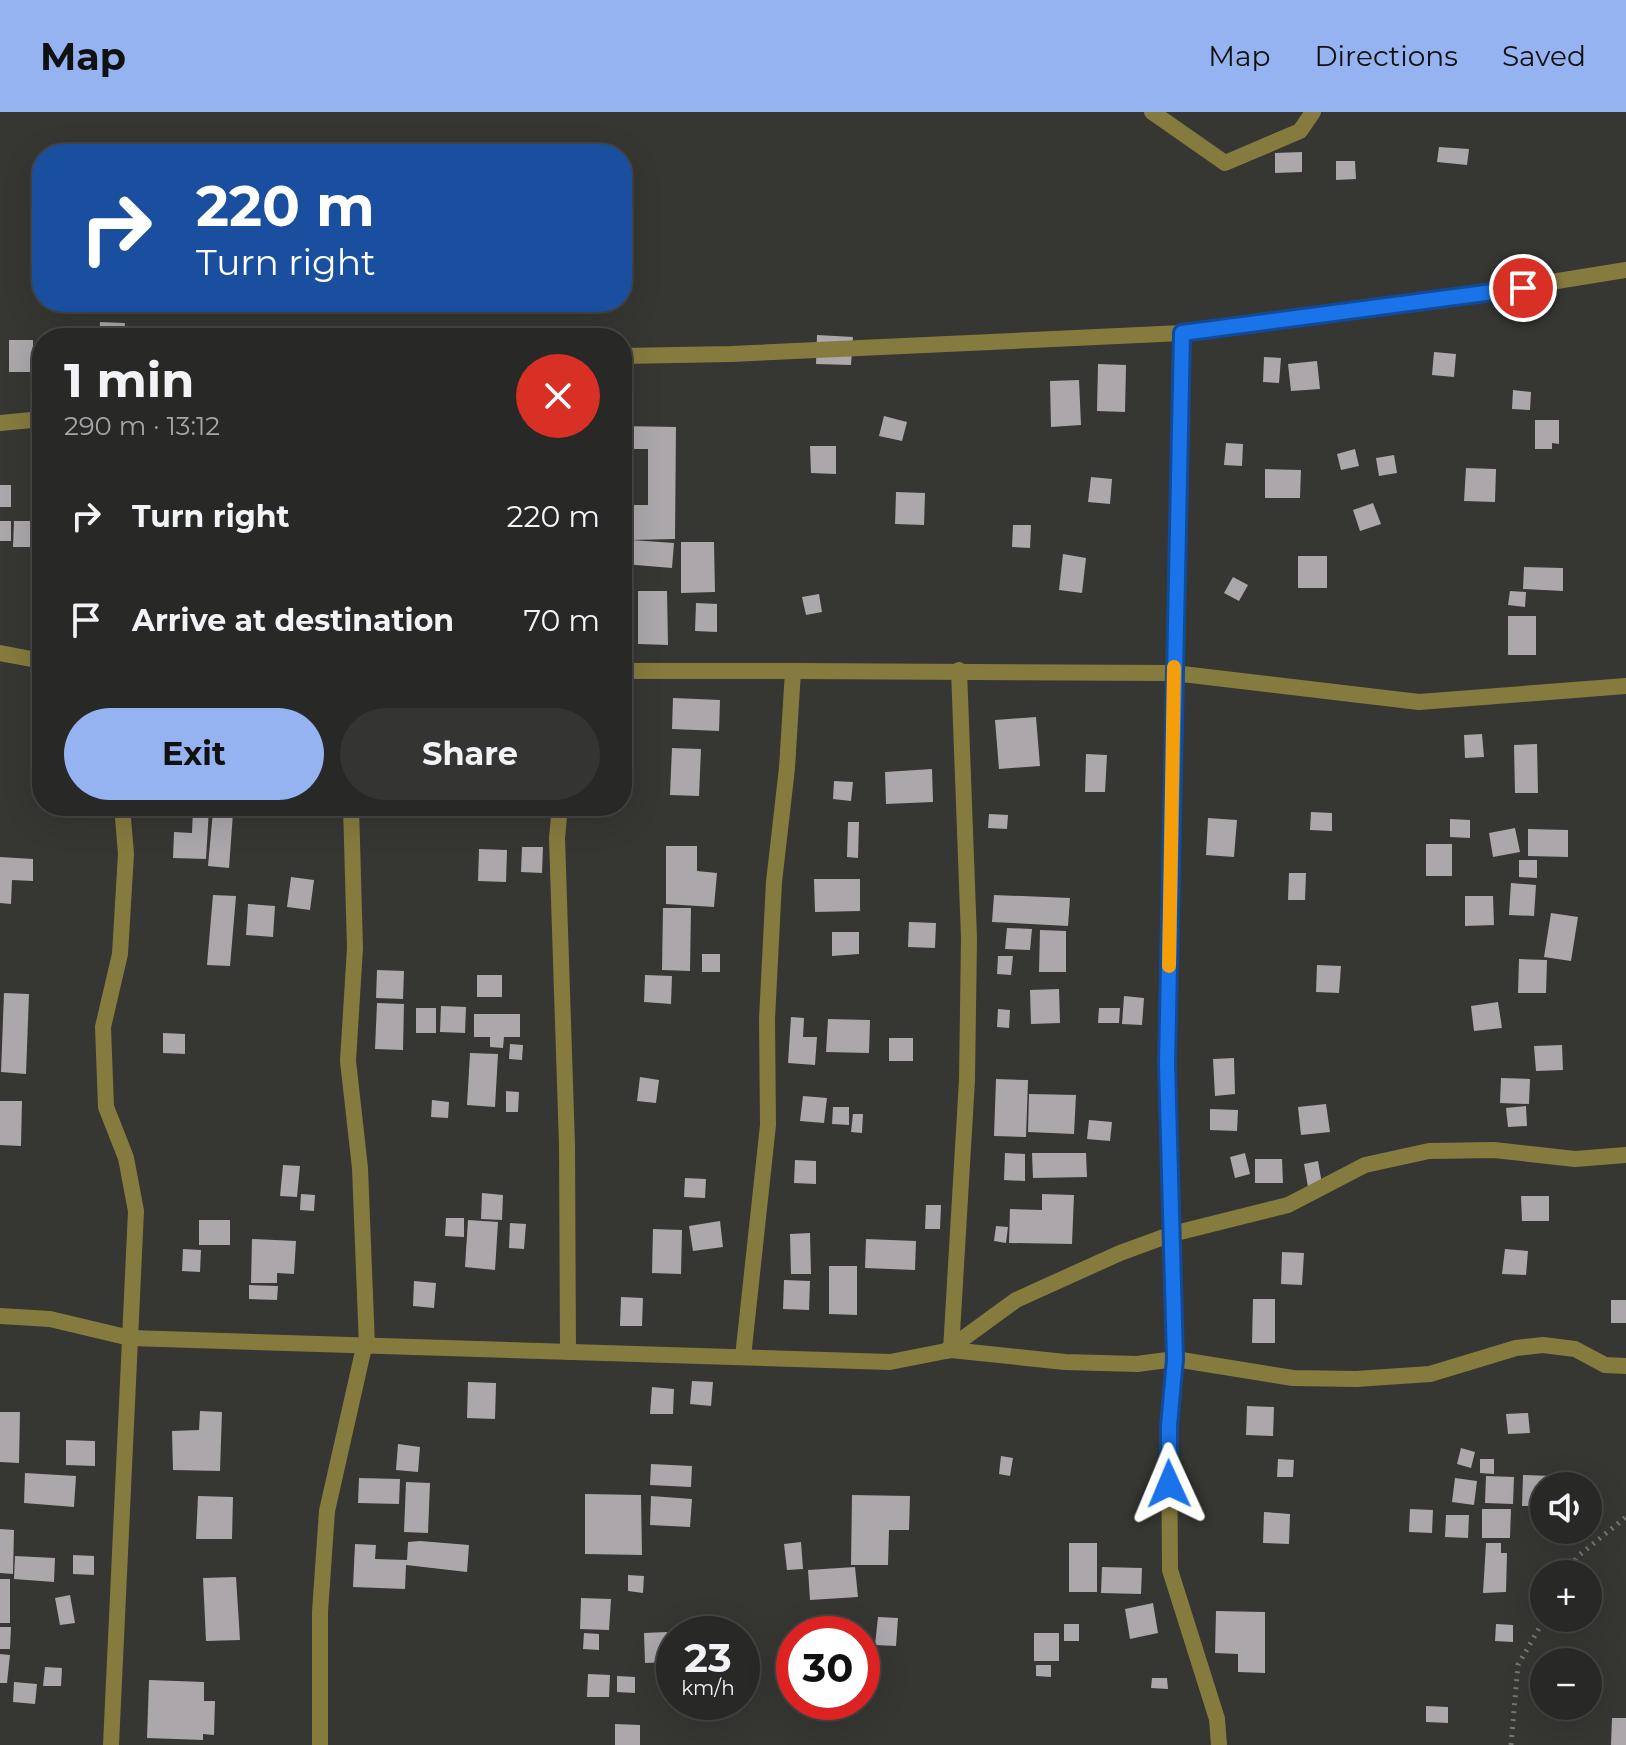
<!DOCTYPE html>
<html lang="en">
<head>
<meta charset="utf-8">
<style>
  body { margin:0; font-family:Montserrat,sans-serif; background:#343432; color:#f1f3f6; height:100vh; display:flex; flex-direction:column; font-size:30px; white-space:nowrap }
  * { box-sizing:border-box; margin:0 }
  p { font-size:26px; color:#a5a6a7 }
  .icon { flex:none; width:44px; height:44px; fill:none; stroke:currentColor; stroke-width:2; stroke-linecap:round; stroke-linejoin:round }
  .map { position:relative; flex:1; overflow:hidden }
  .details { position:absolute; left:32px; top:216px; width:600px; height:488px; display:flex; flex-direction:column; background:#282826; border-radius:32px; box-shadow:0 8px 32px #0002,0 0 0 2px #444443 }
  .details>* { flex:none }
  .banner { position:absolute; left:32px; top:32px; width:600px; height:168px; border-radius:32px; box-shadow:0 8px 32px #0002,0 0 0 2px #444443; background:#1a4fa0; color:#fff; overflow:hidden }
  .controls { position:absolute; left:1530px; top:1360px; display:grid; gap:16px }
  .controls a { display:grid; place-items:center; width:72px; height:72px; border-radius:50%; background:#282826; box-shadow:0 8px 32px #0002,0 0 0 2px #444443; font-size:40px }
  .speed { position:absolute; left:656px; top:1504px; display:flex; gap:16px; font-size:40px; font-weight:700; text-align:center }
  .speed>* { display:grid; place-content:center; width:104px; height:104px; border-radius:50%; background:#282826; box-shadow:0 8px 32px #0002,0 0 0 2px #444443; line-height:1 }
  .speed small { font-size:20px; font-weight:400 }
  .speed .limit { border:12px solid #d22; background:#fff; color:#111 }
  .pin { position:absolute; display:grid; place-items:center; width:68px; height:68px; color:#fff; margin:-34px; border:4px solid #fff; border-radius:50%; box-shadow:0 2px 8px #0007 }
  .me { position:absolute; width:88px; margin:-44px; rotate:359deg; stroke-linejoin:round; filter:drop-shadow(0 0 6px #0008) }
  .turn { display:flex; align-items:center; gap:28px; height:168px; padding:0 32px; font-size:36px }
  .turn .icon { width:104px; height:104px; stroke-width:2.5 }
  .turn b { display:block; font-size:56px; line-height:68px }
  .round { display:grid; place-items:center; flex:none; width:84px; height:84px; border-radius:42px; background:#343432 }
  .head { display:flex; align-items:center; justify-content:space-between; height:136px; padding:0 32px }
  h1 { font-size:48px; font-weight:700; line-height:60px }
  .action { display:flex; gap:16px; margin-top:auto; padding:16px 32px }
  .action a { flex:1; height:92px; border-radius:48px; background:#95b2f1; color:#111; font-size:32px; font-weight:700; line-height:92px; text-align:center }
  .action a+a { background:#343432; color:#f1f3f6 }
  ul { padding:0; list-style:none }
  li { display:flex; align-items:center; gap:24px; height:104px; padding:0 32px }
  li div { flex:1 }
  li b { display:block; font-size:30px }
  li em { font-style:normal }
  header { display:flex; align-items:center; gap:48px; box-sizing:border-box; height:112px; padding:0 40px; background:#95b2f1; color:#111 }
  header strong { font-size:38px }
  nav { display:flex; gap:44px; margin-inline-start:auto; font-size:28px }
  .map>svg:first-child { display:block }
  .building { fill:#aba7ab }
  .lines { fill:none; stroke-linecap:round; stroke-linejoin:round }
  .path { stroke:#767673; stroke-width:5; stroke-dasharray:2 6; stroke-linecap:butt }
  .minor { stroke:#857b3e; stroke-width:16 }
  .route-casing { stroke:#114b97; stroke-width:20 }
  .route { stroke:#1a73e8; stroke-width:14 }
  .slow { stroke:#f59e0b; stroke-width:14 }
</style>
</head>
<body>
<header>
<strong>Map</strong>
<nav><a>Map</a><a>Directions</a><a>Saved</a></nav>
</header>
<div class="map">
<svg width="1626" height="1633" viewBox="0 0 1626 1633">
  <rect width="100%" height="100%" fill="#363632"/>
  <g class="building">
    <polygon points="1439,35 1469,37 1467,53 1437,50"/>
    <polygon points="1302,40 1302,60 1275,61 1275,41"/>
    <polygon points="1336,49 1355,49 1356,67 1336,68"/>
    <polygon points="100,210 125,211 124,226 99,226"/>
    <polygon points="817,223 853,225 851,253 816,252"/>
    <rect x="9" y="228" width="24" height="32"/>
    <polygon points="1434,240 1456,242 1454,265 1432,263"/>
    <polygon points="1264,245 1281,246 1279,271 1263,270"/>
    <polygon points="1317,249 1320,277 1291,279 1288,252"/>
    <polygon points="1098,252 1126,253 1125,300 1097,299"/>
    <polygon points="1079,268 1081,313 1051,315 1050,269"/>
    <polygon points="1513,278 1531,280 1530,298 1512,297"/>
    <polygon points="884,304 907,310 902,329 879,324"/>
    <polygon points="1535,308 1559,308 1559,332 1552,331 1552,337 1535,337"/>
    <polygon points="622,314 676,315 675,427 631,428 674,431 672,456 624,452 622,393 648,393 648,337 622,337"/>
    <polygon points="1226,331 1243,332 1242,354 1224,353"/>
    <polygon points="810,334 836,334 836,362 811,361"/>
    <polygon points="1355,337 1359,354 1341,358 1337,342"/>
    <polygon points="1394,343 1397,361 1379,364 1376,346"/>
    <polygon points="1466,356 1496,357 1495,390 1464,389"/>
    <polygon points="1265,357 1301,358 1300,386 1265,386"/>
    <polygon points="1091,365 1112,367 1110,392 1088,390"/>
    <rect x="0" y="373" width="11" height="22"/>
    <polygon points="896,380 925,381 924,413 895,412"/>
    <polygon points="1373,391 1381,412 1360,419 1353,398"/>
    <rect x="0" y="409" width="11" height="20"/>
    <polygon points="14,409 38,409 37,435 13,435"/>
    <polygon points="1013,413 1031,413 1030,436 1012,435"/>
    <polygon points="681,430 714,430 715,480 681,481"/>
    <polygon points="1063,442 1086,446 1082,481 1059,478"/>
    <rect x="1298" y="444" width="29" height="32"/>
    <polygon points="1524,455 1563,456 1563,479 1523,477"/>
    <polygon points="1233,465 1248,473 1239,489 1224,481"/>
    <polygon points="638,479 667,479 668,533 638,532"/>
    <polygon points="1510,479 1526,480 1525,495 1508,493"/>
    <polygon points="819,482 822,500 806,503 802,485"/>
    <polygon points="696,491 717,492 717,520 695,519"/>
    <rect x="1508" y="504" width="28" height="39"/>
    <polygon points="673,586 720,588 719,619 672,617"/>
    <polygon points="1036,605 1040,654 999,657 995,608"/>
    <polygon points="1482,622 1484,645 1465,646 1464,623"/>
    <polygon points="1537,632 1538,681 1515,681 1514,633"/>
    <polygon points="672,636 701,637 699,684 670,683"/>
    <polygon points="1086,642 1107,643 1105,680 1085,680"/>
    <polygon points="932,657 933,690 886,692 885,660"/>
    <polygon points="834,669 853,670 851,689 833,687"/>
    <polygon points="251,694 305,694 305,698 251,697"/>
    <polygon points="193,696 209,697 206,747 173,746 174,720 192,721"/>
    <polygon points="213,699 233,701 229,756 208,754"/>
    <polygon points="1311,700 1332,701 1332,719 1310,718"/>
    <polygon points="989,702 1008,703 1007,717 988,716"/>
    <polygon points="1208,706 1237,708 1234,745 1206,743"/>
    <polygon points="1450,707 1470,708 1470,726 1450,725"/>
    <polygon points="848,710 859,710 858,746 847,745"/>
    <polygon points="1515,716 1520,740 1493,745 1489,721"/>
    <polygon points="1528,717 1568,718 1568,745 1528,744"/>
    <rect x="1426" y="732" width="26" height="32"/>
    <polygon points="666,734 697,734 697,759 717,761 714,795 666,792"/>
    <polygon points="522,735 543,735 542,761 521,760"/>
    <polygon points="479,737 507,738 506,770 478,769"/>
    <polygon points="0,745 33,747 33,769 12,768 11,792 0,791"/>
    <polygon points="1519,748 1537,748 1537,766 1519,765"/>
    <polygon points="1289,761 1306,761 1305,788 1288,788"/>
    <polygon points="291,765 314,768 310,798 287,795"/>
    <polygon points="814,767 860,767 860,799 815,800"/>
    <polygon points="1511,771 1536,773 1534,804 1509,803"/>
    <polygon points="213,783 236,784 230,854 207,853"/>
    <polygon points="994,783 1070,786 1068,814 992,810"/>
    <polygon points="1465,784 1493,784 1494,813 1465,814"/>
    <polygon points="248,792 275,794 273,825 246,823"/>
    <polygon points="663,796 691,796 690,859 662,858"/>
    <polygon points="1551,801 1578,805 1571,849 1544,845"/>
    <polygon points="909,810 936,811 935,836 908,835"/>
    <polygon points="1007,816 1032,817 1030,838 1005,837"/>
    <polygon points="1040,818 1066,819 1066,860 1039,860"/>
    <polygon points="832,820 859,820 859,842 832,844"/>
    <rect x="702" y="842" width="18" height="18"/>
    <polygon points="998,844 1013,844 1011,863 997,862"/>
    <polygon points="1519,847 1547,848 1546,881 1518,881"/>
    <polygon points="1317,853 1341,854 1339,881 1316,880"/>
    <polygon points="377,858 404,859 403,887 376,886"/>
    <rect x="477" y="863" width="25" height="22"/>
    <polygon points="645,863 672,864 671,892 644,890"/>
    <polygon points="1059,877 1060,911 1031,912 1030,878"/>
    <polygon points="4,881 29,882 26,962 1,960"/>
    <polygon points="1124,884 1144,886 1142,913 1122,912"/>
    <polygon points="1498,890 1502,916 1474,919 1471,894"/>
    <polygon points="377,891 404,892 403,938 375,937"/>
    <polygon points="441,894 466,895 465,921 440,920"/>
    <rect x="416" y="896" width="20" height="25"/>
    <polygon points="1099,896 1120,896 1119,911 1098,911"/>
    <polygon points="998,897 1010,898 1009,916 997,915"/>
    <polygon points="474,902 520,902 520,925 504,925 503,936 490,935 490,925 474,925"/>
    <polygon points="791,905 804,906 803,925 817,925 815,953 788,951"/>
    <polygon points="828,907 870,908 869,941 826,940"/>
    <polygon points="163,921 185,922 185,942 163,941"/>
    <rect x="889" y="926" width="24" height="23"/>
    <polygon points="510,932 523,933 522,948 509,947"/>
    <polygon points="1562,933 1563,958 1536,959 1534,934"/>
    <polygon points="470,941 498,942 495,995 467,993"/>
    <polygon points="1234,946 1235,982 1215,984 1213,947"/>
    <polygon points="640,965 659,968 656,991 637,989"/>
    <polygon points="1501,966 1530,967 1529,992 1500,991"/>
    <polygon points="996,967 1028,968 1026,1025 994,1024"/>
    <polygon points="506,979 519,980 518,1000 506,1000"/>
    <polygon points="1029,982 1076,983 1074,1022 1028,1020"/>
    <polygon points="803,984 827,986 824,1011 800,1009"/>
    <polygon points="432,988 449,990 448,1006 431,1005"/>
    <polygon points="0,989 22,989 21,1034 0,1033"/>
    <polygon points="1326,992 1330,1020 1301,1023 1298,995"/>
    <polygon points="1526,994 1527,1014 1508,1015 1506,996"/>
    <polygon points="833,995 849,995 849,1013 832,1012"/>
    <polygon points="1210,997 1238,998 1237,1019 1210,1018"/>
    <polygon points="853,1002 863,1002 862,1021 851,1020"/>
    <polygon points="1089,1008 1112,1010 1110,1029 1087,1027"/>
    <polygon points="1005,1041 1025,1042 1025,1069 1004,1068"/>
    <polygon points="1032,1041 1086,1041 1087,1065 1033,1066"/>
    <polygon points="1245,1041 1250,1062 1235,1066 1230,1045"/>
    <polygon points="1255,1047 1282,1047 1283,1071 1255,1071"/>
    <polygon points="795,1048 816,1049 816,1072 794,1071"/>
    <polygon points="1318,1049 1322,1072 1308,1075 1304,1052"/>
    <polygon points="283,1053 300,1054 297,1085 280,1084"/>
    <polygon points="685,1066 706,1067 705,1086 684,1085"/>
    <polygon points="482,1081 503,1083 502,1108 481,1107"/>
    <polygon points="301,1082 315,1083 314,1099 300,1098"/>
    <polygon points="1042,1082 1074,1083 1072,1132 1009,1131 1010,1097 1042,1098"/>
    <polygon points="1521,1084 1549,1084 1549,1109 1522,1109"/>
    <polygon points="926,1093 941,1093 940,1117 925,1117"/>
    <polygon points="446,1106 464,1106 464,1125 445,1124"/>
    <rect x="199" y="1108" width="31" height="25"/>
    <polygon points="468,1108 498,1110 495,1158 465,1155"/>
    <polygon points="720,1109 723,1135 693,1139 689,1114"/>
    <polygon points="510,1111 526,1112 524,1137 509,1136"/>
    <polygon points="996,1114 1008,1115 1006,1131 994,1129"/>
    <polygon points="653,1117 682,1118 681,1162 652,1161"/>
    <polygon points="810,1121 811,1162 791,1162 790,1122"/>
    <polygon points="252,1127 296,1129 294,1162 277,1161 277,1171 251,1171"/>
    <polygon points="866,1127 916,1129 915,1158 865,1156"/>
    <polygon points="183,1137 201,1138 200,1160 182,1159"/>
    <polygon points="1505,1137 1528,1139 1526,1163 1502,1162"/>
    <polygon points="1282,1140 1304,1141 1302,1173 1281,1172"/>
    <polygon points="829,1154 857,1154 857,1203 829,1202"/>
    <polygon points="784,1168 810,1169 809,1198 783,1197"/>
    <polygon points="414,1169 436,1171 434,1196 413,1194"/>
    <polygon points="249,1173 278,1174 277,1188 249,1187"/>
    <polygon points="621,1185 643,1186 642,1214 620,1214"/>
    <polygon points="1253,1187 1275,1187 1275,1231 1252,1231"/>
    <rect x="1611" y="1188" width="15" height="23"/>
    <polygon points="692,1269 713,1270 711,1294 690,1292"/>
    <polygon points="468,1270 496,1271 495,1307 467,1306"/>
    <polygon points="652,1275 674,1277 673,1302 650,1302"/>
    <polygon points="1247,1294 1274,1295 1273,1324 1246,1323"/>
    <polygon points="200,1299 222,1300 220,1359 173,1358 172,1319 199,1318"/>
    <polygon points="0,1300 20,1300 19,1351 0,1350"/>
    <polygon points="1528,1301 1530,1321 1508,1322 1506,1302"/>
    <polygon points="66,1328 95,1329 95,1354 66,1353"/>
    <polygon points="398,1332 420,1335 418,1360 396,1358"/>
    <polygon points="1461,1336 1475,1340 1471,1356 1457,1352"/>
    <polygon points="1001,1344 1013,1346 1010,1364 999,1362"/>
    <polygon points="1278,1347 1294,1348 1293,1365 1277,1365"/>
    <polygon points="1480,1347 1494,1347 1494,1362 1480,1361"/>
    <polygon points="651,1352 692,1354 691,1375 650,1373"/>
    <polygon points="25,1361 76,1364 74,1395 24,1391"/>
    <polygon points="1523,1363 1553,1364 1553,1374 1544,1374 1544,1394 1522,1394"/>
    <polygon points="1486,1364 1514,1365 1513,1392 1485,1391"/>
    <polygon points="359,1366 400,1367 399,1392 358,1391"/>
    <polygon points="1455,1366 1477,1369 1474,1393 1452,1390"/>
    <polygon points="406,1370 430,1371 428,1421 404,1420"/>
    <polygon points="585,1382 641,1383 642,1443 585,1442"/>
    <polygon points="852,1383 910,1384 909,1418 889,1418 888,1453 851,1453"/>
    <polygon points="198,1384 233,1385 232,1427 196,1427"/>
    <polygon points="651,1384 692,1387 690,1415 650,1413"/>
    <polygon points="1410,1397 1433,1398 1432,1421 1409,1420"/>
    <polygon points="1482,1397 1511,1397 1510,1426 1482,1426"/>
    <polygon points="1264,1400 1290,1402 1289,1432 1263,1431"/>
    <polygon points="1446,1403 1469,1403 1468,1426 1445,1425"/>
    <polygon points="0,1417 14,1418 13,1462 0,1461"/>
    <polygon points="420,1429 469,1433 467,1460 406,1453 405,1477 353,1475 355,1432 376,1433 375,1447 407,1448 408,1430"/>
    <polygon points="801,1430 803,1457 787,1458 784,1432"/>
    <rect x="1069" y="1431" width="28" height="49"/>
    <polygon points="1486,1431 1501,1431 1501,1441 1507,1441 1506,1480 1483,1481"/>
    <polygon points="73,1443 94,1444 94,1463 73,1462"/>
    <polygon points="15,1444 55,1446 54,1470 14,1467"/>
    <polygon points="855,1455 858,1485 810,1488 808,1458"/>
    <polygon points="1102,1455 1142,1456 1141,1482 1101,1481"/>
    <polygon points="628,1463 644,1464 643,1481 628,1479"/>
    <polygon points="236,1465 240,1528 206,1529 203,1466"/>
    <rect x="0" y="1467" width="10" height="44"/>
    <polygon points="70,1483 75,1511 60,1513 55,1486"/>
    <polygon points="581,1486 611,1487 609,1518 580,1517"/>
    <polygon points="1153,1491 1158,1521 1130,1527 1125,1497"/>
    <polygon points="1216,1499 1265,1500 1265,1561 1238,1560 1238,1542 1215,1541"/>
    <polygon points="878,1505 898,1506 896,1534 875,1533"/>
    <rect x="1064" y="1512" width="15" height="17"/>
    <polygon points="1496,1512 1513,1513 1513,1530 1495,1529"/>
    <polygon points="0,1515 11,1515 10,1537 0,1537"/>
    <polygon points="667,1520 669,1550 645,1551 644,1521"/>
    <polygon points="584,1521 599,1522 599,1538 583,1537"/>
    <rect x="1034" y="1521" width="25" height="28"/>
    <polygon points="0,1542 10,1543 7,1571 0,1571"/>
    <polygon points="1036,1553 1051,1553 1051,1565 1036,1564"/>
    <polygon points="45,1555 62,1556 61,1574 43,1574"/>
    <polygon points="588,1562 610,1563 609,1585 587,1585"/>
    <polygon points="617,1564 635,1565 635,1581 617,1580"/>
    <polygon points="1152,1566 1167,1566 1168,1577 1151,1576"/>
    <polygon points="149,1568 204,1570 204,1589 215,1589 214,1623 203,1622 203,1628 147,1626"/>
    <polygon points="14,1570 37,1572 35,1592 13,1590"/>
    <polygon points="1426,1594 1448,1595 1448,1611 1426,1610"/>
    <polygon points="1612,1606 1626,1606 1626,1633 1611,1633"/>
    <polygon points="615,1612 640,1613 640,1633 615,1633"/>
  </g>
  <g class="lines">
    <g class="path">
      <polyline points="1567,1462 1577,1445 1626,1405"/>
      <polyline points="1511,1633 1518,1553 1545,1506"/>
    </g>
    <g class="minor">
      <polyline points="1152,0 1225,51 1300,19 1313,0"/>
      <polyline points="1182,221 1167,952 1175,1247 1169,1314 1170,1458 1217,1607 1219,1633"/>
      <polyline points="622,244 731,242 1182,221 1413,192 1626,158"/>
      <polyline points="0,311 42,307"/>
      <polyline points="0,541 42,549"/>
      <polyline points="622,559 793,559 787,656 774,770 767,907 768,1013 743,1245"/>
      <polyline points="793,559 1174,561 1419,590 1626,574"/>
      <polyline points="351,694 355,836 348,949 360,1056 367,1234"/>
      <polyline points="560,694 557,726 567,1033 568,1240"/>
      <polyline points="0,1204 50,1207 130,1226 890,1250 951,1238 1065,1250 1137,1252 1175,1247 1293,1266 1356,1267 1430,1262 1516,1236 1543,1233 1575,1237 1605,1253 1626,1254"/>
      <polyline points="951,1238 967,968 969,826 959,558"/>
      <polyline points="946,1239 1016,1188 1120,1141 1172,1122 1288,1093 1365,1053 1429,1039 1494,1038 1575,1047 1626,1043"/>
      <polyline points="111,1633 136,1099 126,1046 106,995 103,915 120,842 126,742 122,694"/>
      <polyline points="320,1633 320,1500 327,1399 364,1235"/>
    </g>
  </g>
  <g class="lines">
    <defs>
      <polyline id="route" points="1169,1372 1169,1314 1175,1247 1167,952 1182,221 1523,176"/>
    </defs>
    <use href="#route" class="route-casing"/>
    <use href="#route" class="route"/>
    <polyline class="slow" points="1169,854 1174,555"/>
  </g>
</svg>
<div class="controls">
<a><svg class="icon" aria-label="sound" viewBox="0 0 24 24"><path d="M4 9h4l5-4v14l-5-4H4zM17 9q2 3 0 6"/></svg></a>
<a>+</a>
<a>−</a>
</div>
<div class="speed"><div>23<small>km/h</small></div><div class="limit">30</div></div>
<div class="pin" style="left:1523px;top:176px;background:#d93025"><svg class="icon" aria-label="arrive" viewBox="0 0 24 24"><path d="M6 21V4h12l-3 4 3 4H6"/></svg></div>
<svg class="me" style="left:1169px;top:1372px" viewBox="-20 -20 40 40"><path d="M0-17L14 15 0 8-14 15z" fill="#1a73e8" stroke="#fff" stroke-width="4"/></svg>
<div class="banner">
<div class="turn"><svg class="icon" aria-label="right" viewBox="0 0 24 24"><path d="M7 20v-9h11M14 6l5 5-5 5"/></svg><div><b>220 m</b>Turn right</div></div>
</div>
<section class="details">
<div class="head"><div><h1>1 min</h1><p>290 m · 13:12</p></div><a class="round" style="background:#d93025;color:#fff"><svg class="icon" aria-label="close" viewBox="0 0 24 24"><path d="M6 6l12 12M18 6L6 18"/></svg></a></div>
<ul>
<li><svg class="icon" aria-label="right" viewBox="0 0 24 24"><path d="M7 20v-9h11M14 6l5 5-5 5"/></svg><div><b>Turn right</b></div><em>220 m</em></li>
<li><svg class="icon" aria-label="arrive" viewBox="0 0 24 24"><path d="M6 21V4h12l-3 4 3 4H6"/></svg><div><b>Arrive at destination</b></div><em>70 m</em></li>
</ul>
<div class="action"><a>Exit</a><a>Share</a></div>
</section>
</div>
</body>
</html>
